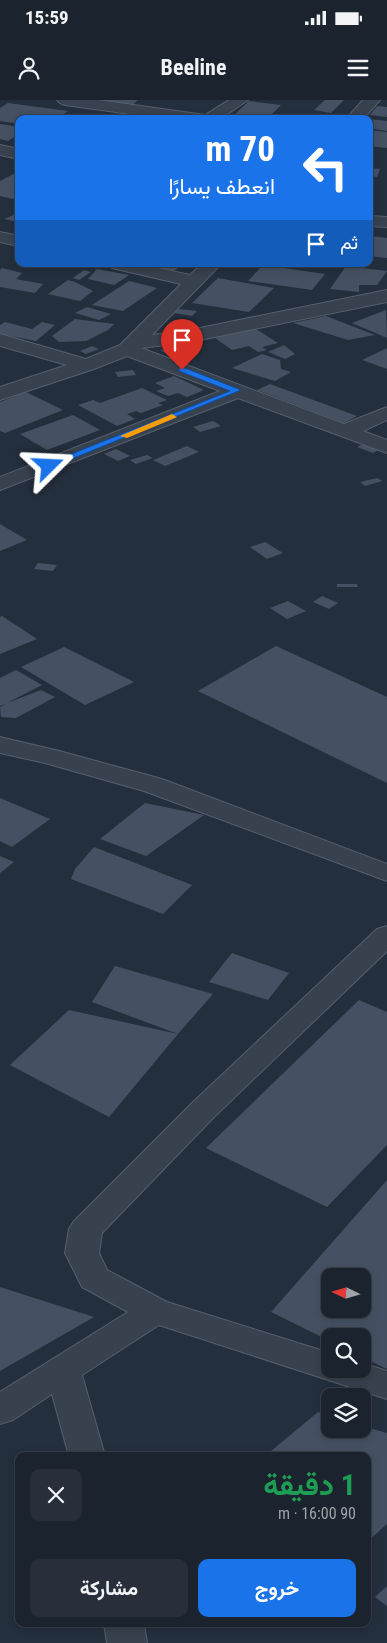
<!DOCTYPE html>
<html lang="ar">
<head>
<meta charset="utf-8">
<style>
  body { margin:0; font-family:"Roboto Condensed",Vazirmatn,sans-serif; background:#282f3a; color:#f1f3f6; direction:rtl; height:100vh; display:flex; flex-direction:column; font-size:19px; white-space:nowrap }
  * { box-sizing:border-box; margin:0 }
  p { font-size:16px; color:#a0a4aa }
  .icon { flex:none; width:28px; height:28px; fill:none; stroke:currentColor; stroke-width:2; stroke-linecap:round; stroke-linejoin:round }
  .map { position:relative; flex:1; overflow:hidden; direction:ltr }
  .side { position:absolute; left:15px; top:1352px; width:356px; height:175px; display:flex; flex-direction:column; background:#1b232e; border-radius:10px; box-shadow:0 2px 8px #0003,0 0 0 1px #39404a; direction:rtl }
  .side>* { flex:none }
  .hud { position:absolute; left:15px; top:15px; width:358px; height:152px; border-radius:10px; box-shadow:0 2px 8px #0003,0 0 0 1px #39404a; direction:rtl; background:#1a73e8; color:#fff; overflow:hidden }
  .needle { width:32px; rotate:275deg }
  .buttons { position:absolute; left:321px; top:1168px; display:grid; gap:10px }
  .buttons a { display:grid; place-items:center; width:50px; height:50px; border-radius:10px; background:#1b232e; box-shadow:0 2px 8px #0003,0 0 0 1px #39404a; font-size:25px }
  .pin { position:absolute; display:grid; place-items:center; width:42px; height:42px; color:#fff; margin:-51px -21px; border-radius:50% 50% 50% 0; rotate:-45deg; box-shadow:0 0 5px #0007 }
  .pin .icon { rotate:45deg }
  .me { position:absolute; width:55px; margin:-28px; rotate:69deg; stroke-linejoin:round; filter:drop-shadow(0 0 4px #0008) }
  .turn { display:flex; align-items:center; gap:18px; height:105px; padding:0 15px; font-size:22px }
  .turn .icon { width:65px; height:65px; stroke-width:2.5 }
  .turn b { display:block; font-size:35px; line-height:42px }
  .then { display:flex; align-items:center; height:48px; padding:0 15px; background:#0003; gap:10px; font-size:19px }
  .round { display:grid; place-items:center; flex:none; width:52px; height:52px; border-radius:10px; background:#282f3a }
  .head { display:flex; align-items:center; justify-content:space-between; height:85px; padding:0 15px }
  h1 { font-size:30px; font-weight:700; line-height:38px; color:#1e9e55 }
  .button { display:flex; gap:10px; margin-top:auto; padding:10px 15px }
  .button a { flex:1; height:58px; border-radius:10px; background:#1a73e8; color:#fff; font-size:20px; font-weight:700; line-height:58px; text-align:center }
  .button a+a { background:#282f3a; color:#f1f3f6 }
  .status { display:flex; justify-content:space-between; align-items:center; height:35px; padding:0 25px; background:#1b232e; direction:ltr }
  .status svg { height:14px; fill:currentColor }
  header { display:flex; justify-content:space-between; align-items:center; height:65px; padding:0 15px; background:#1b232e; font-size:22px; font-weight:700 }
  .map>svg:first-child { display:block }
  .building { fill:#455162; fill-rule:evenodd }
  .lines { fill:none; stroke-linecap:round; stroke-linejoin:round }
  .minor-casing { stroke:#565f6c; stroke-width:2 }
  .minor { fill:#38414e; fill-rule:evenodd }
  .route { fill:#1a73e8; stroke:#114b97 }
  .slow { fill:#f59e0b }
</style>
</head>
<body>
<div class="status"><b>15:59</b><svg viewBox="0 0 49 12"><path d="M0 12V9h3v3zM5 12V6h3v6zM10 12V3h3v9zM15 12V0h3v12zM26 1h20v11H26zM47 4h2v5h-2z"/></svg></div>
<header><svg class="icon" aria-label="menu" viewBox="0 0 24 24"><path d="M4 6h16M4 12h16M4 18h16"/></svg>Beeline<svg class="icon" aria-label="person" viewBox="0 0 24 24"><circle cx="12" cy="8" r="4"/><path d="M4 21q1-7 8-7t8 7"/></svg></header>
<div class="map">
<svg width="387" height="1543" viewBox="0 0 387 1543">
  <rect width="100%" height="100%" fill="#242f3e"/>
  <g class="building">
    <polygon points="89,0 138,0 131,6"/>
    <polygon points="325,0 344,0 331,13 314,10"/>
    <polygon points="249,1 281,5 267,19 231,18"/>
    <polygon points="8,3 68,11 57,19 19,19 19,24 0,21 0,8"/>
    <polygon points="377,6 387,7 387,17 370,15"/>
    <polygon points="369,19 387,21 387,31 369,28"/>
    <polygon points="0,24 19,27 19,34 8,41 0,39"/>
    <polygon points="369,30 387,32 387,48 369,46"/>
    <polygon points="369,68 380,69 377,77 369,76"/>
    <polygon points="19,71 19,96 13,99 0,96 0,81"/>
    <polygon points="19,113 19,122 4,119"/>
    <polygon points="371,136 387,138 387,158 369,156 369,141"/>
    <polygon points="139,164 185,164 172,172"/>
    <polygon points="263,165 325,174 312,190 248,181"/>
    <polygon points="346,166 387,171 377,185 359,185 359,192 330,189"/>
    <polygon points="2,168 22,173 16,179 43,184 35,193 0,187 0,170"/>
    <polygon points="97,169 129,175 114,185 88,179"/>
    <polygon points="84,170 91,172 79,180 73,178"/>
    <polygon points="218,178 274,188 249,212 192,203"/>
    <polygon points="68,180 75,182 93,191 80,201 48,194"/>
    <polygon points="129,181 157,188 123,211 92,205"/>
    <polygon points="87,207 111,214 99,220 75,213"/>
    <polygon points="179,209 197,211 192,216 174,213"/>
    <polygon points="386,210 387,238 352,223"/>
    <polygon points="326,216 375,235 348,240 293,223"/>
    <polygon points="75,219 114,224 108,230 86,241 59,242 52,236"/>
    <polygon points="5,222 32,229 42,222 55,225 36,241 0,234 0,225"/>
    <polygon points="253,227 278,243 262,247 267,250 258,252 249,246 232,250 215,238"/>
    <polygon points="284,245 295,254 285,259 268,252"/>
    <polygon points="92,246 99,249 86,254 80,251"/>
    <polygon points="172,247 183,254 171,257 160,250"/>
    <polygon points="387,248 387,269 362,260"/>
    <polygon points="262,254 280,260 281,269 291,272 275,281 232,268"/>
    <polygon points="133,270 136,275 118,277 115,272"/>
    <polygon points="174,276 204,290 187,297 178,293 168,296 156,291 165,288 155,283"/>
    <polygon points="270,284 357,316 344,323 257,290"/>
    <polygon points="142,288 167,300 158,303 163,305 141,313 136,311 127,314 135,319 117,326 78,305 93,300 100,303"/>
    <polygon points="26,292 63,310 5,333 0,331 0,302"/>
    <polygon points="73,315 100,330 47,350 20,334"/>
    <polygon points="213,321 221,326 200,332 193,327"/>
    <polygon points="365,343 380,349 373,353 357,347"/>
    <polygon points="187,346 199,352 165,366 153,360"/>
    <polygon points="116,349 130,356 118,361 104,354"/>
    <polygon points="147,355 153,358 136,364 130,360"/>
    <polygon points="377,378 382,381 365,386 360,382"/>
    <polygon points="0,424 27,440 0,451"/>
    <polygon points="265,442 283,453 267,459 250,447"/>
    <polygon points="38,463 57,465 53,471 34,469"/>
    <polygon points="337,484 357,484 358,487 337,487"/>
    <polygon points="322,496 338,503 329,509 313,502"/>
    <polygon points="288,501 306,511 287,519 270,508"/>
    <polygon points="2,516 37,539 0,554 0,517"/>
    <polygon points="276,546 387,597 387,683 198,591"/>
    <polygon points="64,547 134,582 85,605 21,567"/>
    <polygon points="16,570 42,585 7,603 41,590 55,597 16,618 1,617 0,607 6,604 0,606 0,578"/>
    <polygon points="0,698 50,719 12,747 0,741"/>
    <polygon points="145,703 204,715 146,756 100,739"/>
    <polygon points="94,747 192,785 163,814 71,779 75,769"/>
    <polygon points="0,756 14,762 0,773"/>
    <polygon points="232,853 289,873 268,900 209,882"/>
    <polygon points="115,866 213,894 178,934 92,902"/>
    <polygon points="359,900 387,912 387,1045 327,1107 206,1048"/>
    <polygon points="69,910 178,934 109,1017 10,965"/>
    <path d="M 387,1080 L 387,1269 L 362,1257 L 362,1236 L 330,1236 L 330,1241 L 271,1212 ZM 330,1176 L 362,1176 L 362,1209 L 330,1209 Z"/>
    <polygon points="0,1187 94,1217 0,1271"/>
    <polygon points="318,1312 330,1316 330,1329 362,1329 362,1326 387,1333 387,1424 368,1441 368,1356 265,1356"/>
    <polygon points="387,1486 387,1506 375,1497"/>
  </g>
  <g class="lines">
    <defs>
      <g id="minor">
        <polygon points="57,0 98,0 205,15 229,0 248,0 220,19 167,19 65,5 60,3"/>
        <polygon points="363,0 380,0 363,19 346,19"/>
        <polygon points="0,45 19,49 19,59 0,55"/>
        <polygon points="369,116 387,117 387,127 369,126"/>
        <polygon points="0,132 19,136 19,146 0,142"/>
        <polygon points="109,164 140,164 190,175 202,164 221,164 152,235 190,230 387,190 387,202 190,242 141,248 344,324 387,307 387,320 363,331 387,340 387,353 238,298 0,390 0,377 220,291 127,256 94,269 0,300 0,287 67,265 0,246 0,234 86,259 120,245 181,184 112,168"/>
        <polygon points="0,637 59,651 162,679 387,764 387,781 144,691 45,663 0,653"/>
        <polygon points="387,826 387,851 213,1018 102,1133 99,1153 107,1170 167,1202 330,1253 330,1269 362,1269 362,1263 387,1271 387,1299 159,1225 82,1275 105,1356 69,1356 52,1294 13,1320 0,1324 0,1292 128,1212 82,1187 65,1153 69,1129 74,1121 191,1004 377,829"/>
        <polygon points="104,1524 144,1524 147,1543 107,1543"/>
      </g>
    </defs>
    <use href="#minor" class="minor-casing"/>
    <use href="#minor" class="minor"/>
  </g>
  <polygon class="route" points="179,268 185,268 241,290 52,367 46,367 46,364 230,291 179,271"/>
  <polygon class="slow" points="172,314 177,317 175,318 127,338 120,336"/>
</svg>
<div class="buttons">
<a><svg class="needle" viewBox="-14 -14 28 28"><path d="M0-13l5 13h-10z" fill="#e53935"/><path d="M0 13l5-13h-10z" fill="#a0a4aa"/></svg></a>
<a><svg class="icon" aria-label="search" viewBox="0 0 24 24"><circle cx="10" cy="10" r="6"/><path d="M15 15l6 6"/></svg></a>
<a><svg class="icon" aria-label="layers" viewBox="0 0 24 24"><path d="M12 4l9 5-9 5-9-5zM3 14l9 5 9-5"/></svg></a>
</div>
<div class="pin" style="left:182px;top:270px;background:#d93025"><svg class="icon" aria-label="arrive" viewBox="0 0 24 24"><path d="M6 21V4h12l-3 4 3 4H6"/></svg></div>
<svg class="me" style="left:49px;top:366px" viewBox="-20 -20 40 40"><path d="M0-17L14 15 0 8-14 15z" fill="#1a73e8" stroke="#fff" stroke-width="4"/></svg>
<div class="hud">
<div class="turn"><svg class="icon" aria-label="left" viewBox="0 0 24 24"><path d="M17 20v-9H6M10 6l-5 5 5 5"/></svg><div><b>70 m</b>انعطف يسارًا</div></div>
<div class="then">ثم<svg class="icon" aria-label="arrive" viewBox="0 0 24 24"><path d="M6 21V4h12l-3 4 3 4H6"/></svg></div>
</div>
<section class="side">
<div class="head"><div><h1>1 دقيقة</h1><p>90 m · 16:00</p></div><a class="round"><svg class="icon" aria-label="close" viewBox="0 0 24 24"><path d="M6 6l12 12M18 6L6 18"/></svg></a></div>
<div class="button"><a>خروج</a><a>مشاركة</a></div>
</section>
</div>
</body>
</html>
